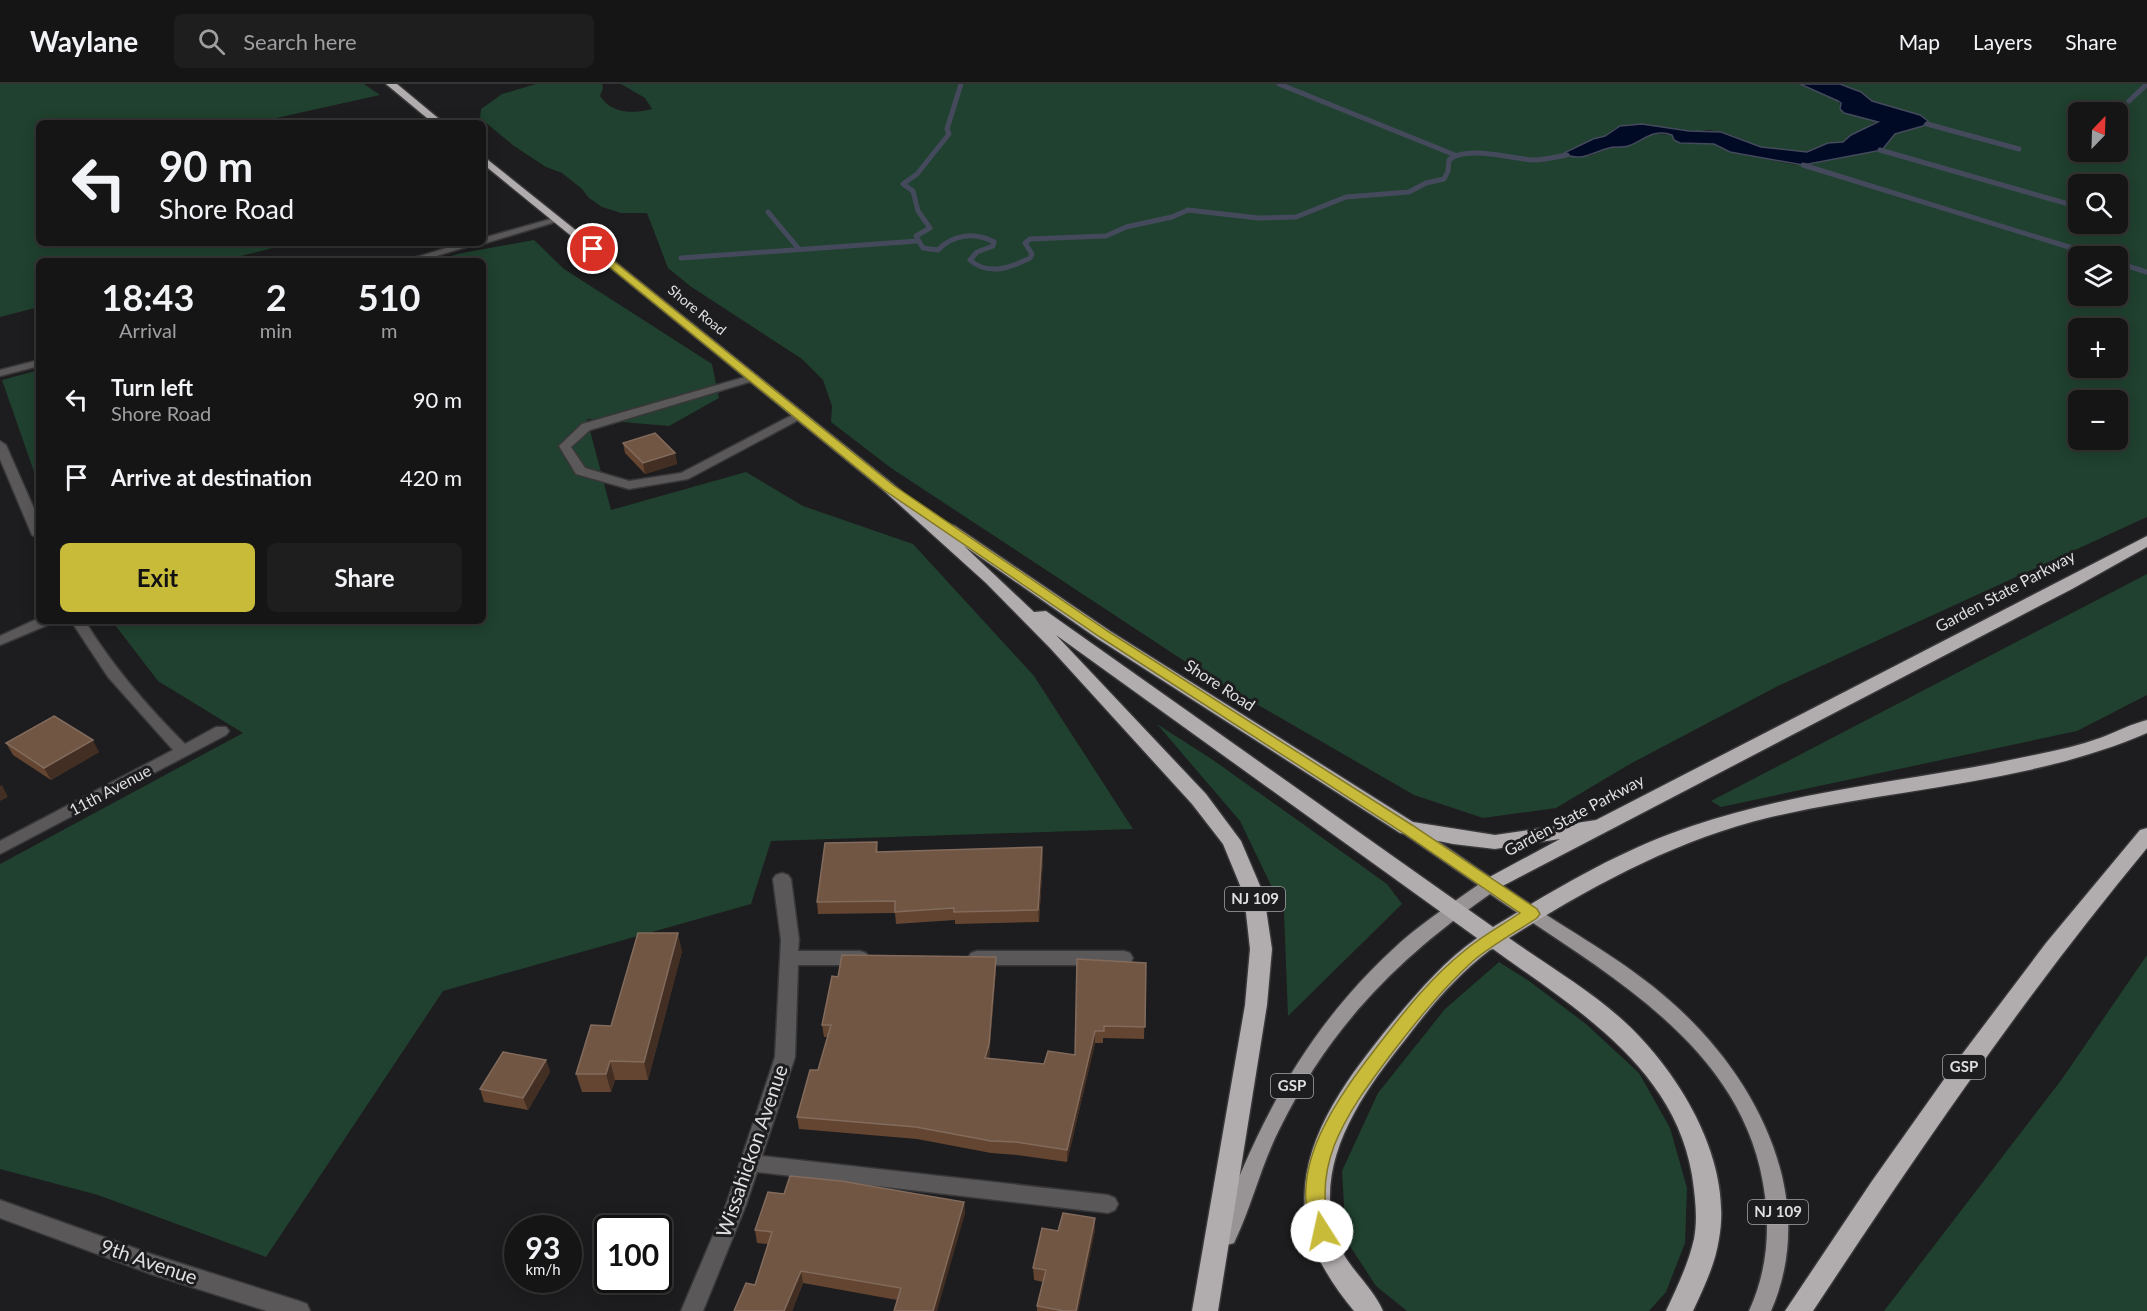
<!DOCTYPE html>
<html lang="en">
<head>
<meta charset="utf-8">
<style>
  body { margin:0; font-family:Lato,sans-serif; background:#1f1e1f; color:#f1f3f6; height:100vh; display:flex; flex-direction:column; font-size:22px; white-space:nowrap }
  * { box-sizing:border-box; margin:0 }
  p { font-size:20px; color:#9e9fa1 }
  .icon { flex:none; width:33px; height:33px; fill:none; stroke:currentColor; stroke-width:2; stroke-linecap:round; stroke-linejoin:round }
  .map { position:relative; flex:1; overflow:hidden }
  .sheet { position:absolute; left:36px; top:174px; width:450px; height:366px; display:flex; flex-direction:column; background:#161516; border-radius:9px; box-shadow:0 3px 15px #0003,0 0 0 2px #353435 }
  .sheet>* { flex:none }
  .top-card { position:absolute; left:36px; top:36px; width:450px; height:126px; border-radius:9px; box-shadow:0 3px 15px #0003,0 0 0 2px #353435; background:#161516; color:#f1f3f6; overflow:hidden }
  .needle { width:39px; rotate:23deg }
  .controls { position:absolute; left:2068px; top:18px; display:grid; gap:12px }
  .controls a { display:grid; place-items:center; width:60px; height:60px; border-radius:9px; background:#161516; box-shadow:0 3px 15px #0003,0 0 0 2px #353435; font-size:30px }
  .speed { position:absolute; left:504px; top:1131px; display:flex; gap:12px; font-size:30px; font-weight:700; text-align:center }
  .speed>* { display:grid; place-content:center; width:78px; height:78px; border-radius:50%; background:#161516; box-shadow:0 3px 15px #0003,0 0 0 2px #353435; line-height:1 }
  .speed small { font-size:15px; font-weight:400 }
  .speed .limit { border:3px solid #111; border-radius:9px; background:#fff; color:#111 }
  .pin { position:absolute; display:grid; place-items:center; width:51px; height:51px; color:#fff; margin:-26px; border:3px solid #fff; border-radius:50%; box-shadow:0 2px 6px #0007 }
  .me { position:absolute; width:66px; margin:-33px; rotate:350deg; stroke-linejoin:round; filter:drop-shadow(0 0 4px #0008) }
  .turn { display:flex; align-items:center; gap:21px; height:126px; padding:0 24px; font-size:27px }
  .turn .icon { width:78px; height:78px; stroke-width:2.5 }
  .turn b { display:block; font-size:42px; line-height:51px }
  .eta { display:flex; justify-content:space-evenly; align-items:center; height:102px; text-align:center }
  .eta b { font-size:36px; font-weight:700; line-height:42px }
  .action { display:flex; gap:12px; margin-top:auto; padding:12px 24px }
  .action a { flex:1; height:69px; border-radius:9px; background:#c9bb3a; color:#111; font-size:24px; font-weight:700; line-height:69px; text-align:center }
  .action a+a { background:#1f1e1f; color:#f1f3f6 }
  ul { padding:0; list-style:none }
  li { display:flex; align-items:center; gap:18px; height:78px; padding:0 24px }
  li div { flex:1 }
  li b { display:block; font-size:22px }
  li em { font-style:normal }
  header { display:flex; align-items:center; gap:36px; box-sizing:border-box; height:84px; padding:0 30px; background:#161516; border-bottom:2px solid #353435 }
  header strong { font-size:28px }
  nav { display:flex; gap:33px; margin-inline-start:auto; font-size:21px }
  .search { width:420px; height:54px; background:#1f1e1f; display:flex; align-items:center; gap:15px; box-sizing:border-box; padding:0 21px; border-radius:9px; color:#9e9fa1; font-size:22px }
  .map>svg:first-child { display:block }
  .green { fill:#20412f; fill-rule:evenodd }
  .water { fill:#010a24; stroke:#444a5c; stroke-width:1.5 }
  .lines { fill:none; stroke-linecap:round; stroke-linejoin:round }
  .stream { stroke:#444a5c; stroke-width:5 }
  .lane-casing { stroke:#383739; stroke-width:3 }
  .street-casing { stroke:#383739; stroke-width:3 }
  .primary-casing { stroke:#383739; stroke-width:3 }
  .highway-casing { stroke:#383739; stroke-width:3 }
  .lane { fill:#5a5858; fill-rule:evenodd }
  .street { fill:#5a5858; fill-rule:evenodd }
  .primary { fill:#989495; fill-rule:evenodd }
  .highway { fill:#b1acad; fill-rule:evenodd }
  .wall { fill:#634531 }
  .shaded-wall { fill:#422e22 }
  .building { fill:#715644; stroke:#826b5c; stroke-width:1.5 }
  .route { fill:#c9bb3a; stroke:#837a26; stroke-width:1.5 }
  .labels { text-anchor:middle; stroke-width:6; stroke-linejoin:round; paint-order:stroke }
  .far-street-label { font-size:14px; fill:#dfdee0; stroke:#1d1c1e }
  .shield { fill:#1d1c1e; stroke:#a5a4a6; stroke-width:1.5 }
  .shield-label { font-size:15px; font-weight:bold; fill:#dfdee0 }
  .street-label { font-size:16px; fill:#dfdee0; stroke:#1d1c1e }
  .near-street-label { font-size:20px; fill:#dfdee0; stroke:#1d1c1e }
</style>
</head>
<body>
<header>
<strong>Waylane</strong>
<div class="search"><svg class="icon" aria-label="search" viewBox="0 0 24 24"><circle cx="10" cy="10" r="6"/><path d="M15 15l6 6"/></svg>Search here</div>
<nav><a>Map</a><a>Layers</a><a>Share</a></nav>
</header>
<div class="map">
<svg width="2147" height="1227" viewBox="0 0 2147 1227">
  <rect width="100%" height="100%" fill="#1d1c1e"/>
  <g class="green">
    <polygon points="0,0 364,0 380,11 254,39 39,39 39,159 293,159 221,177 39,177 39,223 0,233"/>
    <path d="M 536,0 L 602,0 L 603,4 L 600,12 C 612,30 633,30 652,25 L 645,14 L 621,0 L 1800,0 L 1838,17 L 1844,29 L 1878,36 L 1843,58 L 1828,59 L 1807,68 L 1761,63 L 1729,50 L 1709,46 L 1695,48 L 1642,40 L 1615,44 L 1605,52 L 1592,55 L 1564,69 L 1590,72 L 1611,63 L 1628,62 L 1645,52 L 1656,50 L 1672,51 L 1680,59 L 1714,60 L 1721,62 L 1730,68 L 1796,81 L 1811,80 L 1882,66 L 1895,50 L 1914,43 L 1926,35 L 1872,17 L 1861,8 L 1840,0 L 2147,0 L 2147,433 L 1778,602 L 1630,680 L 1556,724 L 1483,734 L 1414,711 L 1201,588 L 891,384 L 831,338 L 832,322 L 823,296 L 802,275 L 690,202 L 668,184 L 647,129 L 621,129 L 602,123 L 589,114 L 582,105 L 562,89 L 546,83 L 514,62 L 480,34 L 481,25 L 502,10 ZM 2079,28 L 2118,28 L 2118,68 L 2079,68 ZM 2079,100 L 2118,100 L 2118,140 L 2079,140 ZM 2079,172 L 2118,172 L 2118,212 L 2079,212 ZM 2079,244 L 2118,244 L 2118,284 L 2079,284 ZM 2079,316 L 2118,316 L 2118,356 L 2079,356 Z"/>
    <polygon points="534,156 564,185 712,280 719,314 669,342 587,335 611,426 746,388 803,422 913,460 1034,592 1133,745 771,757 751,820 443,907 266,1173 98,1111 0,1085 0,780 243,649 158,597 112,537 483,537 483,177 432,177 462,169"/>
    <polygon points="39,286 39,402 2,296"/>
    <polygon points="2147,490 2147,611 2077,647 1721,723 1711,717"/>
    <polygon points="1157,640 1213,676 1387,800 1402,820 1288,932 1284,828 1240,737"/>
    <polygon points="2147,871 2147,1227 1884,1227 2062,995"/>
    <polygon points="1499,878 1529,897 1586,940 1639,989 1670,1044 1687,1104 1685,1159 1666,1208 1649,1227 1407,1227 1376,1202 1346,1156 1342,1087 1378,1009 1445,925"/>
  </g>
  <path class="water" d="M 1800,0 L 1840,0 L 1861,8 L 1872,17 L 1920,31 L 1928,37 L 1923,42 L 1895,50 L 1882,66 L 1803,81 L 1730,68 L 1714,60 L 1680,59 L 1674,56 L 1672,51 C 1653,44 1643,57 1628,62 C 1622,64 1615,62 1609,64 C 1593,68 1580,79 1564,69 L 1593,55 L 1605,52 L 1620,42 L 1642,40 L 1689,47 L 1721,48 L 1761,63 L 1807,68 L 1828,59 L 1843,58 L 1851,51 L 1878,38 L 1844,29 L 1840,25 L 1841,19 L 1838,17 Z"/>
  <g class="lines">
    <g class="stream">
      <path d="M 961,0 L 947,45 L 949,50 L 917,90 L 903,100 L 913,107 L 918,127 L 930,144 L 916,152 L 923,164 L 938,166 C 953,150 975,148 994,158 L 993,162 L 977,168 L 970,176 C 988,192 1010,184 1030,174 L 1032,170 L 1025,159 L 1030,155 L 1106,152 L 1126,143 L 1172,133 L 1188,126 L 1258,134 L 1296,133 L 1346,113 L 1409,108 L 1426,99 L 1444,95 L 1448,87 L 1449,76 C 1467,61 1511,75 1534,76 C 1544,76 1556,73 1567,71"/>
      <polyline points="1279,0 1455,71"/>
      <polyline points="2129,17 2147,0"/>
      <polyline points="1927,40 2019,65"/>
      <polyline points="1880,66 2079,123"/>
      <polyline points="1803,81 2098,172"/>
      <polyline points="768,128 798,164"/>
      <polyline points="681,174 918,157"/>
      <polyline points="2118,179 2147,188"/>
    </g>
    <defs>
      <polygon id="lane" points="752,291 758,294 756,296 590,346 571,363 585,384 629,397 681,389 796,329 800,328 806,332 688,395 629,405 576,390 559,362 582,340"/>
      <g id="street">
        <polygon points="554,134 562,136 486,159 479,159 483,159 483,154"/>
        <polygon points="463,159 479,159 420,177 404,177"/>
        <polygon points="39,276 39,282 0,292 0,286"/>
        <polygon points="0,357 6,361 39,436 39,455 32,451 0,375"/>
        <polygon points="39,534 39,537 52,537 50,540 0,561 0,552"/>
        <path d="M 71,537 L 85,537 C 113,583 147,622 185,660 L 216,643 L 226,643 L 229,647 L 226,651 L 0,770 L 0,757 L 173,666 L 108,593 Z"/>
        <polygon points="782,789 788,791 791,795 799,856 798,867 860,867 866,869 869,874 866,879 860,881 798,881 795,973 762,1072 1108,1111 1115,1114 1118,1120 1115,1126 1108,1129 757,1088 746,1121 703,1227 681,1227 726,1121 775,973 781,856 773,795 776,791"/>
        <polygon points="977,867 1124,867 1130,869 1133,874 1130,879 1124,881 977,881 971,879 968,874 971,869"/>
        <polygon points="0,1116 151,1170 299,1217 307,1220 310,1227 267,1227 151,1190 0,1134"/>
      </g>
      <path id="primary" d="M 1407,738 L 1413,740 C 1456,769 1497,798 1540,827 C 1587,857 1636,885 1677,923 C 1760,999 1819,1117 1771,1227 L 1749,1227 C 1766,1190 1770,1152 1765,1112 C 1747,961 1602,888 1490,810 C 1397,875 1331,942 1280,1044 C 1261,1081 1252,1122 1234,1159 L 1227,1161 L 1220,1159 L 1216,1152 C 1256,1042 1304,948 1391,867 C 1417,842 1448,822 1478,801 L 1401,748 L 1399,744 L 1401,740 Z"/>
      <g id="highway">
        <polygon points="386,0 397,0 444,39 433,39"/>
        <path d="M 483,72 L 893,400 L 942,443 L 949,440 L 955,442 L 1110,547 L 1413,738 L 1495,751 L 1596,736 L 2147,452 L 2147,463 L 2072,505 L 1491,808 L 1484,806 L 1481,801 L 1484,796 L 1560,755 L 1495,765 L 1453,760 L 1400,749 L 1098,555 L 964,462 L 1034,528 L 1046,527 L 1493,843 C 1557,804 1620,766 1692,742 C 1804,704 1924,696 2039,670 C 2059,666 2080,661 2100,654 C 2116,648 2131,640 2147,636 L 2147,649 C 2029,700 1895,704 1771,733 C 1675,756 1592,802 1509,854 C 1548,882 1592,907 1627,940 C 1681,991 1733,1078 1719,1155 C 1715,1181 1704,1203 1693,1227 L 1666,1227 C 1677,1203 1688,1181 1694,1155 C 1698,1134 1695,1112 1692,1091 C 1674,983 1575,924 1493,865 L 1490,866 C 1457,891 1430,923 1405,956 C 1362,1010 1314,1076 1335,1150 C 1343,1181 1371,1199 1383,1227 L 1354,1227 C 1330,1198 1308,1164 1305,1126 C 1299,1055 1349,992 1391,940 C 1417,909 1444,877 1477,854 L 1056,551 L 1206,710 L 1241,757 L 1264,811 L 1272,865 L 1267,921 L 1218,1227 L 1192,1227 L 1245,921 L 1250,865 L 1244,811 L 1223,760 L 1192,720 L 1050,564 L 986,499 L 883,406 L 483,80 Z"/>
        <path d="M 2147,744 L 2147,764 C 2025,911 1918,1068 1813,1227 L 1785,1227 L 1872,1097 L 1957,977 L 2046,859 L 2140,746 Z"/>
      </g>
    </defs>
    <use href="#lane" class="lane-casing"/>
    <use href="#street" class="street-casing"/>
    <use href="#primary" class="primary-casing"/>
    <use href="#highway" class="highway-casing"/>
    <use href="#lane" class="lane"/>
    <use href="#street" class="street"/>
    <use href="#primary" class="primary"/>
    <use href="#highway" class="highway"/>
  </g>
  <g class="wall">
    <polygon points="623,359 675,369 677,380 645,390 625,369"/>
    <polygon points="6,659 99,668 51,696 13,671"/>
    <polygon points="877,758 878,768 1042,763 1043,776 1039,838 955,840 955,836 896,840 895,829 818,830 817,818"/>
    <polygon points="682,867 648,996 615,996 611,1008 582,1008 576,990 611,942"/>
    <polygon points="1146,879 1144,955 1103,954 1103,959 1095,959 1067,1078 1017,1071 991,1069 917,1055 799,1045 797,1033 818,986 828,953 824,953 822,941 996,885 989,974 1044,980 1075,971"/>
    <polygon points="546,976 550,988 528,1026 484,1018 480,1005"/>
    <polygon points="784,1110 964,1118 965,1130 897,1216 803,1199 792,1227 734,1227 755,1201 768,1160 757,1159 755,1146"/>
    <polygon points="1095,1146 1078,1227 1037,1227 1037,1222 1043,1198 1034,1196 1033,1184 1058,1147"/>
  </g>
  <g class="shaded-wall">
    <polygon points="675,369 677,380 645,390 643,379"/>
    <polygon points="93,656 99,668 51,696 44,684"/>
    <polygon points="2,701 8,713 0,717 0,702"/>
    <polygon points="1042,763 1043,776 1039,838 1038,826"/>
    <polygon points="678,849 682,867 648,996 644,978"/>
    <polygon points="996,873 996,885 989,973 985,986 985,974"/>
    <polygon points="1095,947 1095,959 1067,1078 1067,1066"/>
    <polygon points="546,976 550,988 528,1026 523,1014"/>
    <polygon points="610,977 615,996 611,1008 606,990"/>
    <polygon points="964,1118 965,1130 937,1227 933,1227"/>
    <polygon points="1095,1134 1095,1146 1078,1227 1076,1227"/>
    <polygon points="801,1187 803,1199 792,1227 784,1227"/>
  </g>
  <g class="building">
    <polygon points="655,349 675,369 643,379 623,359"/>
    <polygon points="54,632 93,656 44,684 6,659"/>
    <polygon points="877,758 876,768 1042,763 1038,826 954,828 954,824 895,828 895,817 817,818 825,759"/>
    <polygon points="638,849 678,849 644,978 610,977 606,990 576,990 591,941 611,942"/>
    <polygon points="842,871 996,873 989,960 985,974 1044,980 1048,967 1075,971 1077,875 1146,879 1145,943 1104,942 1104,947 1095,947 1067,1066 1016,1058 991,1057 916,1043 797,1033 810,986 818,986 831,941 822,941 832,892 838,893"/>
    <polygon points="503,968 546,976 523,1014 480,1005"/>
    <polygon points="790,1092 841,1097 964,1118 933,1227 894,1227 901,1204 801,1187 784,1227 734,1227 746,1199 755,1201 772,1148 755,1146 768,1108 784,1110"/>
    <polygon points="1063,1129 1095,1134 1076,1227 1064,1227 1037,1222 1046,1186 1033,1184 1042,1144 1058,1147"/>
  </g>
  <path class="route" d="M 590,163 L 596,163 L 893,401 L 1109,548 L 1412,741 L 1537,825 L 1540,830 L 1537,834 C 1516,848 1492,861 1473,877 C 1441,906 1415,939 1389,973 C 1368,1001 1347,1029 1334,1062 C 1324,1089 1322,1119 1331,1147 L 1328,1153 L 1322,1155 L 1315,1153 C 1282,1083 1343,1007 1383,955 C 1407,924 1432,893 1463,868 C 1480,853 1501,842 1520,829 L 1402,748 L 1100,553 L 884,406 L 590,167 Z"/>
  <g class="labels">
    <g class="far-street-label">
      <text transform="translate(697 226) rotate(39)" y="5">Shore Road</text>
    </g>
    <g class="shield">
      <rect x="1225" y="803" width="60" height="24" rx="4.5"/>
      <rect x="1943" y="971" width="42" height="24" rx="4.5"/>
      <rect x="1271" y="990" width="42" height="24" rx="4.5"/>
      <rect x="1748" y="1116" width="60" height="24" rx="4.5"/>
    </g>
    <g class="shield-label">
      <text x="1255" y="820">NJ 109</text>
      <text x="1964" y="988">GSP</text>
      <text x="1292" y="1007">GSP</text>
      <text x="1778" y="1133">NJ 109</text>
    </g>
    <g class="street-label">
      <text transform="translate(2005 507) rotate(-28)" y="6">Garden State Parkway</text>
      <text transform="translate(1220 601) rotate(33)" y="6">Shore Road</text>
      <text transform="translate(110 706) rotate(-28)" y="6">11th Avenue</text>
      <text transform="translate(1574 731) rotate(-28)" y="6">Garden State Parkway</text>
    </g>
    <g class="near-street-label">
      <text transform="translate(752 1067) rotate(-71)" y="7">Wissahickon Avenue</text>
      <text transform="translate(149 1178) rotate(19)" y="7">9th Avenue</text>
    </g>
  </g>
</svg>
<div class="controls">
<a><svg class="needle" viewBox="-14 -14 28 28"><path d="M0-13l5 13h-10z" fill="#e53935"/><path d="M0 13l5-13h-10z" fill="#9e9fa1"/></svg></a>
<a><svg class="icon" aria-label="search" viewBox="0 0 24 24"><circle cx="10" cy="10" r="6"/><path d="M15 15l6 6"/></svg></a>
<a><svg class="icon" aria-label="layers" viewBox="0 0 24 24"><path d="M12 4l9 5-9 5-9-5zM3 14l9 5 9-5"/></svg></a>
<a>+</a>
<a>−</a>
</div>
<div class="speed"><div>93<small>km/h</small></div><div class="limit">100</div></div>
<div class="pin" style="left:593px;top:165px;background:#d93025"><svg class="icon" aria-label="arrive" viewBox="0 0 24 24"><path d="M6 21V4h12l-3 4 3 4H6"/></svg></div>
<svg class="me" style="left:1322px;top:1147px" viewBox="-20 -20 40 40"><circle r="19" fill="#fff"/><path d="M0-13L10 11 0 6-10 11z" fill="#c9bb3a"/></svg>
<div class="top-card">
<div class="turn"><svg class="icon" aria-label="left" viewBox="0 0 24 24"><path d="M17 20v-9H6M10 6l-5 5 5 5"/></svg><div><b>90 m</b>Shore Road</div></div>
</div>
<section class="sheet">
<div class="eta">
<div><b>18:43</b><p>Arrival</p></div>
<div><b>2</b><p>min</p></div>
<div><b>510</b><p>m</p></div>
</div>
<ul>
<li><svg class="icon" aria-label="left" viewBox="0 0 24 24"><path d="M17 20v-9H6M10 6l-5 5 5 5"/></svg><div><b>Turn left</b><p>Shore Road</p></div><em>90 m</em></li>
<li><svg class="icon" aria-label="arrive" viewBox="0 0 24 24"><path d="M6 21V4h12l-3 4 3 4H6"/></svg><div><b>Arrive at destination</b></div><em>420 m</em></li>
</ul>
<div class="action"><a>Exit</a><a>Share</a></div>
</section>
</div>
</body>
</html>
